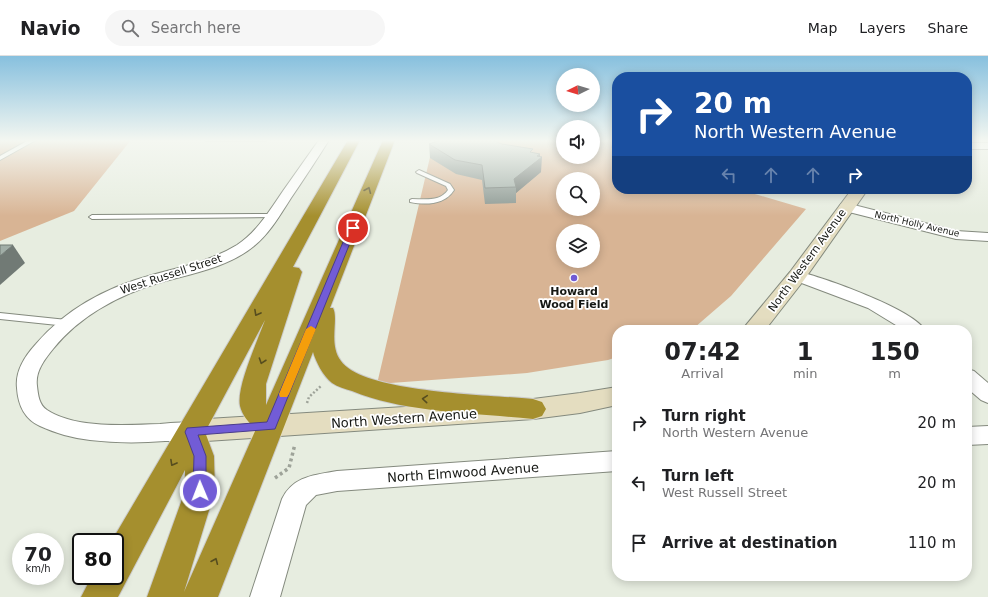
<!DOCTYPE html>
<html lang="en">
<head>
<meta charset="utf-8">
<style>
  body { margin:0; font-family:"DejaVu Sans",sans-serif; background:#f6f6f6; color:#202124; height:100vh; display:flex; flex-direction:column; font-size:15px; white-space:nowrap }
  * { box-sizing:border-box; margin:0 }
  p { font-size:13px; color:#757577 }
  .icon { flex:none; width:22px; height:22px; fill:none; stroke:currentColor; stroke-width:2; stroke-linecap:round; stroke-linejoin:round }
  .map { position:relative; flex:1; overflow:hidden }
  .side { position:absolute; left:612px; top:269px; width:360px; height:256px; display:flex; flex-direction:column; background:#fff; border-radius:16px; box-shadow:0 2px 10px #0003 }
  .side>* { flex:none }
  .top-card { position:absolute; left:612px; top:16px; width:360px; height:122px; border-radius:16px; box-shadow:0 2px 10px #0003; background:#1a4fa0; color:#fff; overflow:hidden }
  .needle { width:26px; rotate:265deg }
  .controls { position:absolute; left:556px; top:12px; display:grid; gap:8px }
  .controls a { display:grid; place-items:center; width:44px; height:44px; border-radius:50%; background:#fff; box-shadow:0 2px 10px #0003; font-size:20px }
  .speed { position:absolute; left:12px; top:477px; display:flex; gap:8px; font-size:20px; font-weight:700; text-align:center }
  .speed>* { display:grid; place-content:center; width:52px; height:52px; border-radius:50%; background:#fff; box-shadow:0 2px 10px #0003; line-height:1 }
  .speed small { font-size:10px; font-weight:400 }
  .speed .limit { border:2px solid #111; border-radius:6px; background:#fff; color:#111 }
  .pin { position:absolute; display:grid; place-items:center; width:34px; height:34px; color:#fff; margin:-17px; border:2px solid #fff; border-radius:50%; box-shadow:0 1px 4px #0007 }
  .me { position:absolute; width:44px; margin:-22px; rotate:359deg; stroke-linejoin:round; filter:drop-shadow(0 0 3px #0008) }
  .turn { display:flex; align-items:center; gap:14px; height:84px; padding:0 16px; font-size:18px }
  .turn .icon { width:52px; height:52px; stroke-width:2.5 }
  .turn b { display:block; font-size:28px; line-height:34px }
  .lanes { display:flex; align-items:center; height:38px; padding:0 16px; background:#0003; justify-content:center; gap:20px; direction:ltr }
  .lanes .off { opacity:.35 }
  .eta { display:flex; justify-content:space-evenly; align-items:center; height:68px; text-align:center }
  .eta b { font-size:24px; font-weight:700; line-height:28px }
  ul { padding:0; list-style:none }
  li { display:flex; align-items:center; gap:12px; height:60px; padding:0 16px }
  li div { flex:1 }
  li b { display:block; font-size:15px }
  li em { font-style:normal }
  header { display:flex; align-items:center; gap:24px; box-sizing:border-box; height:56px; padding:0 20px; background:#fff; border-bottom:1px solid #e0e0e0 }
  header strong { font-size:19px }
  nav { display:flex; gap:22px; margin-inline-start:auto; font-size:14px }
  .search { width:280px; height:36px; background:#f6f6f6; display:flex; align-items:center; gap:10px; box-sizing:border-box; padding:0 14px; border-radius:22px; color:#757577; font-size:15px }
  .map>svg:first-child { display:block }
  .green { fill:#d8b494; fill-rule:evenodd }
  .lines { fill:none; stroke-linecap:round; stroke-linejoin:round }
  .lane-casing { stroke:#848a7e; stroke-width:2 }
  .street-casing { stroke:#848a7e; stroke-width:2 }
  .secondary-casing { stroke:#848a7e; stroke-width:2 }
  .highway-casing { stroke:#cccccb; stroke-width:2 }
  .path-far1 { stroke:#9ea399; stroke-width:2.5; stroke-dasharray:2 2; stroke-linecap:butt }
  .path { stroke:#9ea399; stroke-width:3.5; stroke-dasharray:3 3; stroke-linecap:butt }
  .lane { fill:#fff; fill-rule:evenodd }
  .street { fill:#fff; fill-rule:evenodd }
  .secondary { fill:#e4ddc0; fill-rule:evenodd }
  .highway { fill:#a58f2e; fill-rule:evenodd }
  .wall { fill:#8a9690 }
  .shaded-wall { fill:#717a75 }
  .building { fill:#a1aea7; stroke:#717a75 }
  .oneway { stroke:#564d1f }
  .route { fill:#725cd6; stroke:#4a3c8b }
  .slow { fill:#f59e0b }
  .poi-dot { fill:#725cd6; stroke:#fff; stroke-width:1.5 }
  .labels { text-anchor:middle; stroke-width:3.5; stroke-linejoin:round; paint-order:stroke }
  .far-street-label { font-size:9px; fill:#151713; stroke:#fff }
  .street-label { font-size:11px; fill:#151713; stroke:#fff }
  .poi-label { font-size:11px; font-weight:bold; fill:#151713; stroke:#fff }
  .near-street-label { font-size:13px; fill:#151713; stroke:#fff }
</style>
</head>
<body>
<header>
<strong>Navio</strong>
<div class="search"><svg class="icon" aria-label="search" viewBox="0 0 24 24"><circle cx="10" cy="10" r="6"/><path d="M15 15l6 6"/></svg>Search here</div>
<nav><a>Map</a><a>Layers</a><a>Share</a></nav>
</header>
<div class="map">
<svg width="988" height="541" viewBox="0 0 988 541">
  <rect width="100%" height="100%" fill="#e7ede0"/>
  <g class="green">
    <polygon points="0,84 131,84 74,155 0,185"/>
    <path d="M 434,84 L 563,84 L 563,101 L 593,101 L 593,84 L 617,84 L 617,133 L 738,133 L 806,153 L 731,240 L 694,272 L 689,274 L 617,274 L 617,301 L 608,304 L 527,317 L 377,328 ZM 563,123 L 593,123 L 593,153 L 563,153 ZM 563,175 L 593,175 L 593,205 L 563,205 Z"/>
  </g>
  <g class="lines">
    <defs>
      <g id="lane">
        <polygon points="29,84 36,84 0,104 0,100"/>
        <path d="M 419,114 L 450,128 L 454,134 C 445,149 425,149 410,146 L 410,144 L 412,143 C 424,143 440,146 448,134 L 446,130 L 417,117 L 416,116 Z"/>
        <polygon points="273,158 275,159 275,161 92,163 89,161 92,159"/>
        <polygon points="0,257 67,264 71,267 67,270 0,263"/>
      </g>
      <g id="street">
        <path d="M 319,84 L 329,84 C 317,103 304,123 291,142 C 280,159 270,177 254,190 C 230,210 195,217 165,225 C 123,237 81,258 53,293 C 44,304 35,316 37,330 C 38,339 39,349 47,354 C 76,373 127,369 160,368 C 173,367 186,365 199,369 L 202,375 L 199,381 C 188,385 177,385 165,385 C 140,387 115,387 90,384 C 73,382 55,377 40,370 C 24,363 18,348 17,332 C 15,315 25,300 36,288 C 66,253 107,231 152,219 C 181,211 211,205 237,189 C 257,176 270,154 283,135 C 295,118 307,101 319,84 Z"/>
        <rect x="967" y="87" width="21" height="6"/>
        <polygon points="846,147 956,175 988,177 988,185 956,183 841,154 839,151 841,148"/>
        <path d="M 797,215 C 824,222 911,252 925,274 L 904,274 L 868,252 L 791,223 L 789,220 L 791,217 Z"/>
        <polygon points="967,313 974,315 988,327 988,347 981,344 967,332"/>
        <polygon points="988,370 988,388 967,389 967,371"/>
        <path d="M 617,395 L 617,415 L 337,435 L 316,439 L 306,449 L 280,541 L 250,541 L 282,443 C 293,420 315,419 337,415 Z"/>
      </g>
      <g id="secondary">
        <polygon points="852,133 868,133 804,224 765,274 742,274 790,216"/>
        <polygon points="617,331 617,349 580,357 533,363 191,386 181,382 177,375 181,368 191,364 533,343 580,337"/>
      </g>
      <path id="highway" d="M 348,84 L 360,84 L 293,211 L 299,212 L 302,216 L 266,328 L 266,349 L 383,84 L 395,84 L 330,252 L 333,252 C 339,263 328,288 341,305 C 363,337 493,339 533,343 L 542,346 L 546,353 L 542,360 L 533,363 C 475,357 406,357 352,335 C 345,333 338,331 332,327 C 323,320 316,306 313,296 L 218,541 L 147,541 L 185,435 L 185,414 L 118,541 L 81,541 L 92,520 L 115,520 L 115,486 L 111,486 ZM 265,264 C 258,284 236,331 240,350 C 242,359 249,367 256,373 L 184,536 L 215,435 L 214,400 L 205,376 Z"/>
    </defs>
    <use href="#lane" class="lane-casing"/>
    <use href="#street" class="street-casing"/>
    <use href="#secondary" class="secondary-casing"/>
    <use href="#highway" class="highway-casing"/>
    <polyline class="path-far1" points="307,347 309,341 321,330"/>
    <polyline class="path" points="275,422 289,412 295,388"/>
    <use href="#lane" class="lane"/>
    <use href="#street" class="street"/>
    <use href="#secondary" class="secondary"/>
    <use href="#highway" class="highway"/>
  </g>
  <g class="wall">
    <polygon points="205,84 268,84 266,86 205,86"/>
    <polygon points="434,84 492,84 502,88 532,97 540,100 541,116 516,137 516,147 485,148 482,124 456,118 430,102 429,88 434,86"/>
    <polygon points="612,84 617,84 617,94 611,92"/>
  </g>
  <g class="shaded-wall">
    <polygon points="540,98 540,103 542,101 541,116 516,137 516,131 514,123"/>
    <polygon points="13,189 25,207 0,229 0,200"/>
  </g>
  <g class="building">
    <polygon points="440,84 492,84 502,88 533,93 530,96 540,98 537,100 542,101 514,123 516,131 485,132 482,109 455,104 429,88 441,84"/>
    <polygon points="0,189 13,189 0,200"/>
  </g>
  <defs><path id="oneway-chevron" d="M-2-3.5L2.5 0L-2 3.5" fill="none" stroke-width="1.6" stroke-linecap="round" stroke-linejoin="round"/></defs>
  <g class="oneway">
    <use href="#oneway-chevron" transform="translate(368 134) rotate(-67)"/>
    <use href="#oneway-chevron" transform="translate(257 257) rotate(119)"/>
    <use href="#oneway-chevron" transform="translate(262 305) rotate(109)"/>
    <use href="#oneway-chevron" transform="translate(425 343) rotate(-175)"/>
    <use href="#oneway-chevron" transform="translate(173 407) rotate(119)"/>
    <use href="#oneway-chevron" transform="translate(215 505) rotate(-67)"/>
  </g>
  <linearGradient id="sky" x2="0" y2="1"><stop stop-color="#87c0de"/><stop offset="0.53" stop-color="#f4f7f1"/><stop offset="1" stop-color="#f4f7f1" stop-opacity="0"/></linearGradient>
  <rect width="988" height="160" fill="url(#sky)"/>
  <polygon class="route" points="353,170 356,172 275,373 198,379 206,400 206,435 204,439 200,440 195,439 193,435 194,400 185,376 187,372 267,366 349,172"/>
  <polygon class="slow" points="311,270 316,273 289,338 287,341 280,341 279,338 306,273"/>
  <circle class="poi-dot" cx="574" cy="222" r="4"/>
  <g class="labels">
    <g class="far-street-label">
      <text transform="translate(917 168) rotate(13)" y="3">North Holly Avenue</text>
    </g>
    <g class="street-label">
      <text transform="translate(807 204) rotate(-54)" y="4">North Western Avenue</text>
      <text transform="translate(171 218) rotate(-18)" y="4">West Russell Street</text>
    </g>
    <g class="poi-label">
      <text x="574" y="239">Howard<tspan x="574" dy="13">Wood Field</tspan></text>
    </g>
    <g class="near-street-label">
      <text transform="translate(404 362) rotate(-4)" y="5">North Western Avenue</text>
      <text transform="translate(463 416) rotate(-4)" y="5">North Elmwood Avenue</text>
    </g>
  </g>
</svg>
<div class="controls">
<a><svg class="needle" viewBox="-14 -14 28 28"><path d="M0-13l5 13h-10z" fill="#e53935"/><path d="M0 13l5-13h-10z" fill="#757577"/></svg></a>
<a><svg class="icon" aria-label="sound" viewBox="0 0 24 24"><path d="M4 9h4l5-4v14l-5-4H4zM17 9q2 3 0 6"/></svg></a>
<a><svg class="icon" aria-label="search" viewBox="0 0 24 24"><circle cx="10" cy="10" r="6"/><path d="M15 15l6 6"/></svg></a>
<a><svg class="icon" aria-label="layers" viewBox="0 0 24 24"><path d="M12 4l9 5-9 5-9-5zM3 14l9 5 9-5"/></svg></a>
</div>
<div class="speed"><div>70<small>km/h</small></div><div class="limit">80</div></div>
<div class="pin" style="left:353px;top:172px;background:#d93025"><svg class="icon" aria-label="arrive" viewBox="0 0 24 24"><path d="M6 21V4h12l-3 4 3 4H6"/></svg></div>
<svg class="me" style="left:200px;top:435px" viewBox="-20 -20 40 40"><circle r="17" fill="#725cd6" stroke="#fff" stroke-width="3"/><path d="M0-11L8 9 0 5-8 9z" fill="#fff"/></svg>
<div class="top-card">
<div class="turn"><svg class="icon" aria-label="right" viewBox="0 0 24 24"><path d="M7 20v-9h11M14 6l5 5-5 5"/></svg><div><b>20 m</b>North Western Avenue</div></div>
<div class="lanes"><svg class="icon off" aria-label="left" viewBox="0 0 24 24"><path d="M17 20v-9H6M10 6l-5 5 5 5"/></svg><svg class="icon off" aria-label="ahead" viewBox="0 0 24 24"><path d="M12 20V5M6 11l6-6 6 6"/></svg><svg class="icon off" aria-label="ahead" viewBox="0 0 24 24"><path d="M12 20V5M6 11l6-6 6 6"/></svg><svg class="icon" aria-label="right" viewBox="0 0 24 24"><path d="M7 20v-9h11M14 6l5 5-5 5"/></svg></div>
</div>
<section class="side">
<div class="eta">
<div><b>07:42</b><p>Arrival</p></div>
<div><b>1</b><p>min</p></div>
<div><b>150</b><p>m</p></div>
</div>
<ul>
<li><svg class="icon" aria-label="right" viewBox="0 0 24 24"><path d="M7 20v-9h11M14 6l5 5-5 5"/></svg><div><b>Turn right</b><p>North Western Avenue</p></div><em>20 m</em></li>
<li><svg class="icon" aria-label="left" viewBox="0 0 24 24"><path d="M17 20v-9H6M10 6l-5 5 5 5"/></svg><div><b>Turn left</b><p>West Russell Street</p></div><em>20 m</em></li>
<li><svg class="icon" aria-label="arrive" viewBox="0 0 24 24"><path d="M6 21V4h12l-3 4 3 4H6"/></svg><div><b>Arrive at destination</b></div><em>110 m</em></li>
</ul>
</section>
</div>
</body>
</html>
